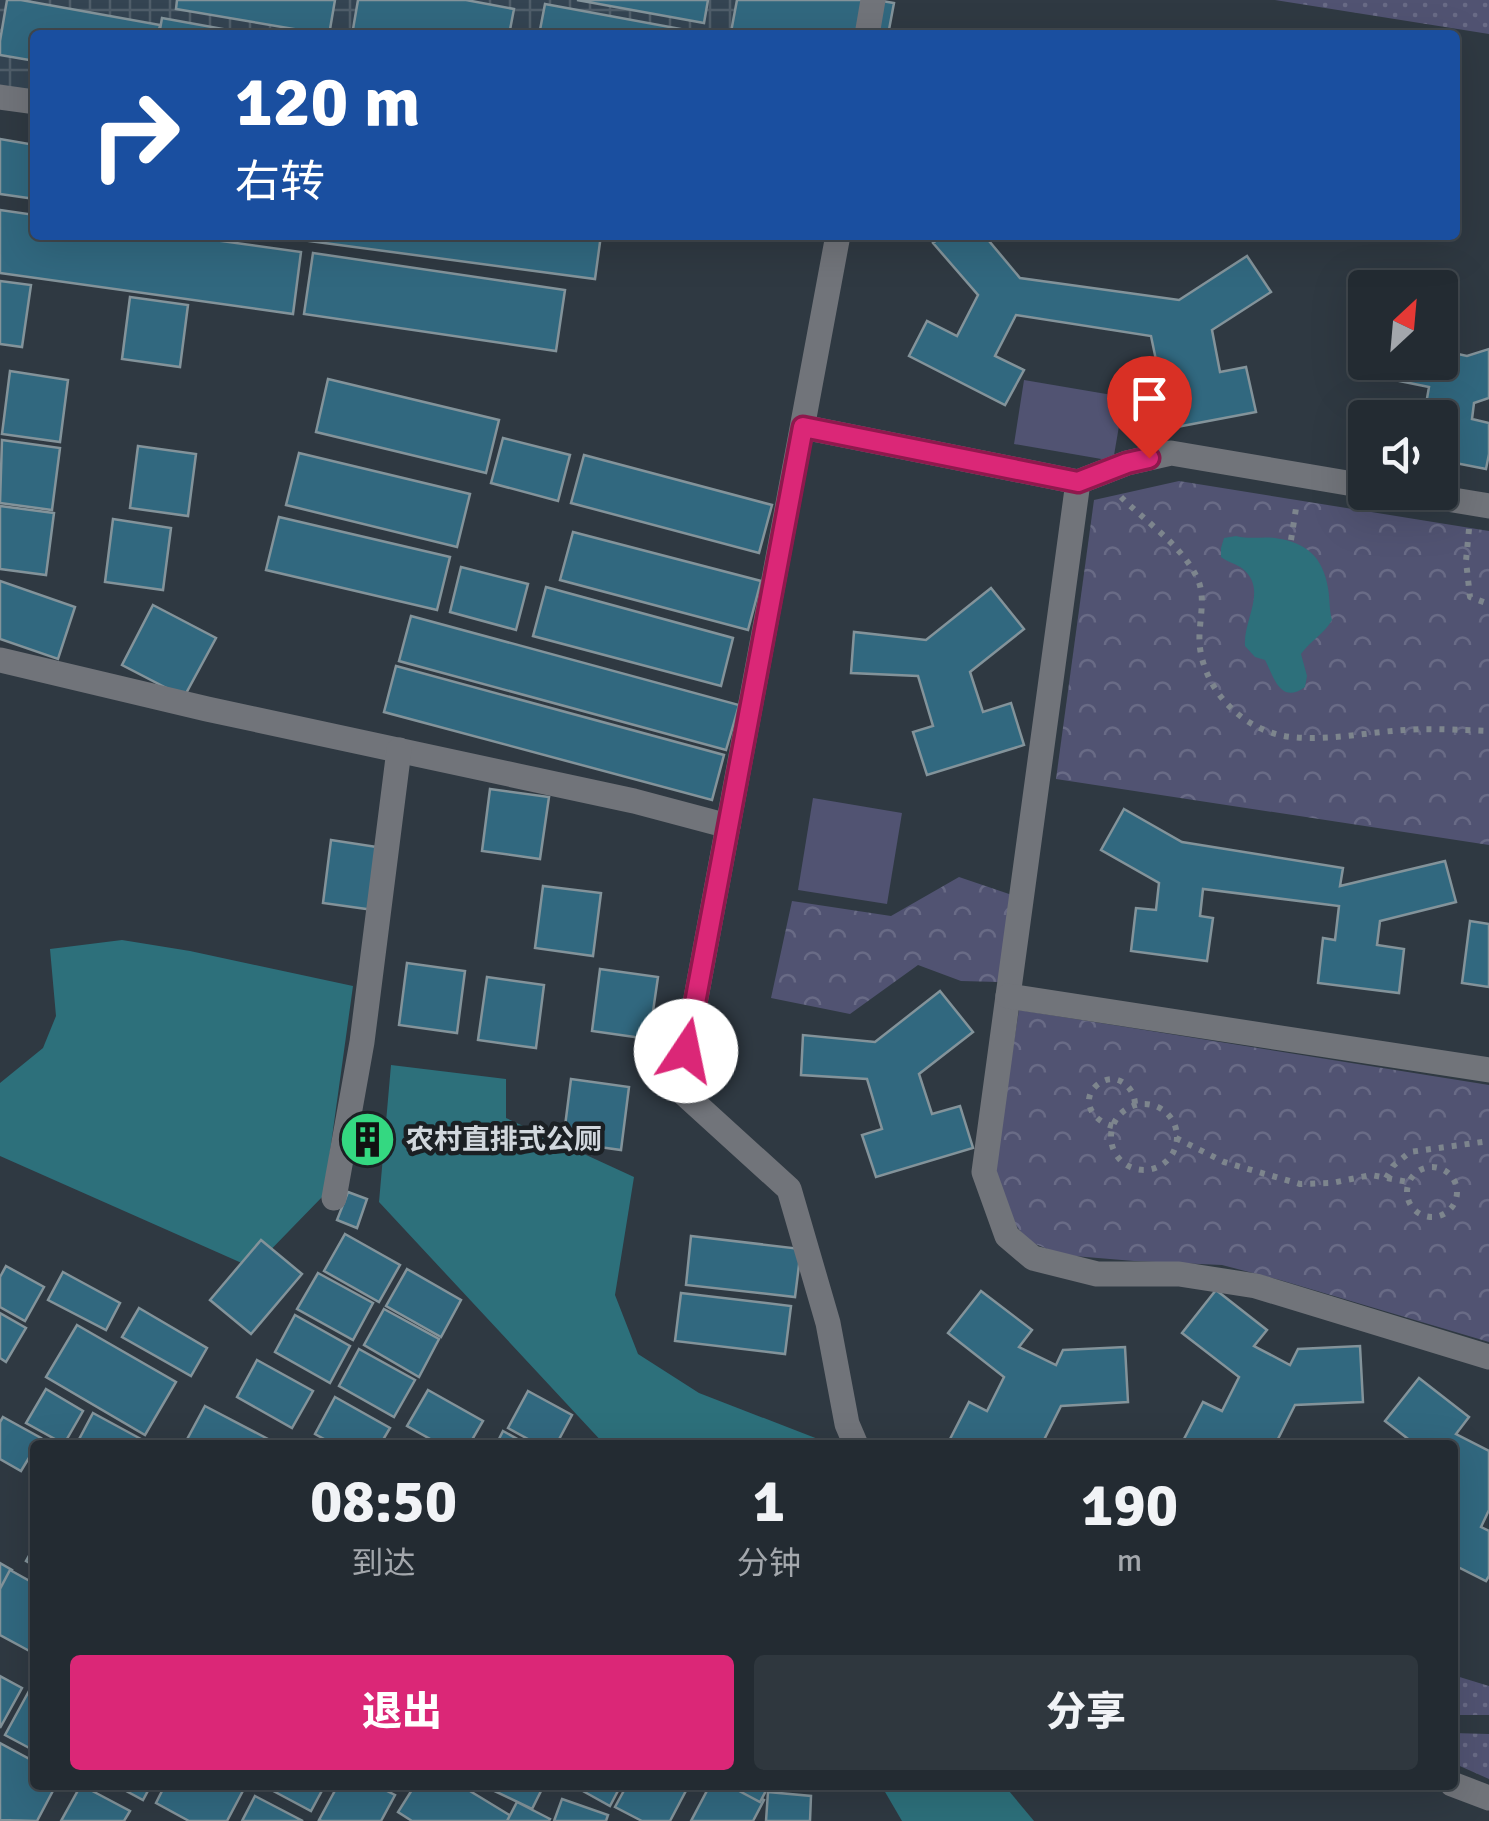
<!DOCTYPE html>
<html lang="zh">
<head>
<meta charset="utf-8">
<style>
  body { margin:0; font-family:Signika,"Noto Sans SC",sans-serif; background:#2f373e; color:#f1f3f6; height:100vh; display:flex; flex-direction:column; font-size:38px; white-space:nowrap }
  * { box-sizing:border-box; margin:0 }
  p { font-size:32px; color:#a3a7ac }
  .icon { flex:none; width:55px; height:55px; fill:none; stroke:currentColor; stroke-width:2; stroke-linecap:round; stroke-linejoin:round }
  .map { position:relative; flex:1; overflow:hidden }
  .details { position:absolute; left:30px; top:1440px; width:1428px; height:350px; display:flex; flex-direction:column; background:#232b32; border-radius:10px; box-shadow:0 10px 40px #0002,0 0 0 2px #40474d }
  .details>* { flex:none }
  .top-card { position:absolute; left:30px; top:30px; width:1430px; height:210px; border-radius:10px; box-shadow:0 10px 40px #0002,0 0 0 2px #40474d; background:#1a4fa0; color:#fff; overflow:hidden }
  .needle { width:65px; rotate:26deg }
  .buttons { position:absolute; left:1348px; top:270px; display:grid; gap:20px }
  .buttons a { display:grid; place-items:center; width:110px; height:110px; border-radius:10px; background:#232b32; box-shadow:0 10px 40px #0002,0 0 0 2px #40474d; font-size:50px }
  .pin { position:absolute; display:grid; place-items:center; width:85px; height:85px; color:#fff; margin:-102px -42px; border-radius:50% 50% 50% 0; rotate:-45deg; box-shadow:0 0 10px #0007 }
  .pin .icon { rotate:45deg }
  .me { position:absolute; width:110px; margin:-55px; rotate:11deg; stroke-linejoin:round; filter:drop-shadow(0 0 8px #0008) }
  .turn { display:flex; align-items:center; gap:35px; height:210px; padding:0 40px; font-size:45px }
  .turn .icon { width:130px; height:130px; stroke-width:2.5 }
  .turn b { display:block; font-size:70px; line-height:85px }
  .eta { display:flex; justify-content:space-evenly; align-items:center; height:170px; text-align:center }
  .eta b { font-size:60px; font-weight:800; line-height:70px }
  .button { display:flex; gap:20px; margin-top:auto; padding:20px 40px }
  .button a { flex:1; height:115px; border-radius:10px; background:#db2777; color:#fff; font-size:40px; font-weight:800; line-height:115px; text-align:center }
  .button a+a { background:#2f373e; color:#f1f3f6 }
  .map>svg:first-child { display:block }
  .industrial { fill:url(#industrial-grid) }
  .grass { fill:url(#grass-dots) }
  .park { fill:url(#park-crowns) }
  .garden { fill:#515372 }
  .water { fill:#2d707b }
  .building { fill:#31687f; stroke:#83939a; stroke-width:2.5 }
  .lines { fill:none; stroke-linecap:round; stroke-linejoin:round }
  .path { stroke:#7d858d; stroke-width:6; stroke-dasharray:5 8; stroke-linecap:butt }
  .minor { stroke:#71747a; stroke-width:25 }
  .route-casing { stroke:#8e194d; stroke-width:25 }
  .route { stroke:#db2777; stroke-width:18 }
  .labels { text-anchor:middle; stroke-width:9; stroke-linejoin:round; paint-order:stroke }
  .poi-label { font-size:28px; font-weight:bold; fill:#d1d7dd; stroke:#1b2024; text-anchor:start }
</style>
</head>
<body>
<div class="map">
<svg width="1489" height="1821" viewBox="0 0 1489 1821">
  <defs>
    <pattern id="industrial-grid" width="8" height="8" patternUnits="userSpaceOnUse" patternTransform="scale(2.5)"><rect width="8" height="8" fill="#344452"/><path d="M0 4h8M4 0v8" fill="none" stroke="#505e6a"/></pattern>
    <pattern id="grass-dots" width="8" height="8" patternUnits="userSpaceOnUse" patternTransform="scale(2.5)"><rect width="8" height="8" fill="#515372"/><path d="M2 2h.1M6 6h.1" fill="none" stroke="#696b86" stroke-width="1.8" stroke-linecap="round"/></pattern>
    <pattern id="park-crowns" width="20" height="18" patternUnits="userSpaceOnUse" patternTransform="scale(2.5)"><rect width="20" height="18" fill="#515372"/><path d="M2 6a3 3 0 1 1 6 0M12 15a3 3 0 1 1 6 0" fill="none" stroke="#696b86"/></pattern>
  </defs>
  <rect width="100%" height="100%" fill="#2f3942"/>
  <polygon class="industrial" points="0,0 884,0 877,35 35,35 35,102 0,97"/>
  <g class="grass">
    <polygon points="1275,0 1489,0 1489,34"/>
    <polygon points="1453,1675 1489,1686 1489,1715 1453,1715"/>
    <polygon points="1453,1733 1489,1734 1489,1779 1453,1763"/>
  </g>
  <g class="park">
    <polygon points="1179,481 1489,531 1489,845 1056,779 1094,500"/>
    <polygon points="959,877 1012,895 999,982 961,981 918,965 850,1014 771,998 792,901 891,916"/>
    <polygon points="1019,1010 1489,1085 1489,1342 1280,1280 1222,1265 1134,1261 1062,1255 1028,1241 1011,1219 993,1174"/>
  </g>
  <g class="garden">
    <polygon points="1024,380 1124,397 1113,461 1014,444"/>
    <polygon points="813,798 902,813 887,904 798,890"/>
  </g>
  <g class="water">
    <path d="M 1236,536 C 1252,540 1261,536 1275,538 C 1306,542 1323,557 1328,588 C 1330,599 1329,609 1332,620 C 1324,634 1310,641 1301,654 L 1307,676 L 1305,687 C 1280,705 1274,677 1265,660 L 1255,657 L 1245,646 C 1243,620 1268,590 1243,569 C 1237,564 1227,562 1221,557 L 1221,548 L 1224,538 Z"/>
    <polygon points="122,940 190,951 353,986 324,1195 253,1268 0,1156 0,1083 43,1048 56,1016 50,949"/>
    <polygon points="391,1065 506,1079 506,1118 634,1177 615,1295 638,1354 699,1393 818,1439 818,1445 605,1445 379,1202"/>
    <polygon points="881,1785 1004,1785 1034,1821 902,1821"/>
  </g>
  <g class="building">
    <polygon points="7,0 21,0 160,25 158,35 35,35 35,61 0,55 0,41"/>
    <polygon points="177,0 335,0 329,35 176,9"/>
    <polygon points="358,0 466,0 514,9 509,35 352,35"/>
    <polygon points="577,0 708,0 704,23"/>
    <polygon points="737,0 876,0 894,3 888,35 747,35 731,32"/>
    <polygon points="545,4 697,32 697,35 539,35"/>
    <polygon points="162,18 256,35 159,35"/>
    <polygon points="0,139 35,145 35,199 0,194"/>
    <polygon points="0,210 35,215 35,235 178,235 301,252 293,314 0,273"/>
    <polygon points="264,235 601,235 595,279"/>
    <polygon points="943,235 984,235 1020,278 1179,300 1247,256 1271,292 1212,330 1220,372 1246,367 1256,412 1145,433 1136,389 1161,384 1151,336 1016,315 995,356 1024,370 1005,405 909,356 927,321 957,336 978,295 933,243"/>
    <polygon points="313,253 565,290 556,351 304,314"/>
    <polygon points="0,281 31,285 22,347 0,344"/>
    <polygon points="130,297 188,305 180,367 122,359"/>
    <polygon points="1489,349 1489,398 1474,403 1472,419 1489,423 1489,454 1486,469 1440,460 1440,418 1410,418 1412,407 1425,410 1429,387 1360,373 1365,352 1365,362 1440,362 1440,350 1467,356"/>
    <polygon points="10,371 68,380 60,442 2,434"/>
    <polygon points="328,379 499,420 486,473 316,432"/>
    <polygon points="503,438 570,455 558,501 491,483"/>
    <polygon points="2,440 60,448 52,510 0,503"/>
    <polygon points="138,446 196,454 188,516 130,508"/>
    <polygon points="299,453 470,494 457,547 286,505"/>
    <polygon points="584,455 772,505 759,553 571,503"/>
    <polygon points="0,506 54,513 46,575 0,569"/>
    <polygon points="279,517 450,557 437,610 266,570"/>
    <polygon points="113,519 171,528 163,590 105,582"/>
    <polygon points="573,532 761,581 748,630 560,580"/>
    <polygon points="461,567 528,584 516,630 450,612"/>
    <polygon points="0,581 75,607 58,659 0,639"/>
    <polygon points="546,587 733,638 721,686 533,636"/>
    <polygon points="991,588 1024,629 970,672 983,712 1011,703 1024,745 927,775 913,732 933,726 918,676 851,673 854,632 926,640"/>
    <polygon points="153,605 216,638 184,697 122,665"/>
    <polygon points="411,616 739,705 726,750 399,661"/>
    <polygon points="396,666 724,755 712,800 384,712"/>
    <polygon points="490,789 549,797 540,859 482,851"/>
    <polygon points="1124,809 1182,842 1343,868 1340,886 1445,861 1456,902 1380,921 1377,945 1404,949 1399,993 1318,983 1323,938 1335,940 1339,906 1203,889 1200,916 1213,918 1207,961 1131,951 1136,908 1156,910 1159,883 1101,850"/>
    <polygon points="331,840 390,849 381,911 323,903"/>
    <polygon points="543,886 601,893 593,956 535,948"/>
    <polygon points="1470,921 1489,924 1489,987 1462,983"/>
    <polygon points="407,963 465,971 457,1033 399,1025"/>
    <polygon points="600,969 658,977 649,1039 592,1031"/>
    <polygon points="487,977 544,985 536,1048 478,1040"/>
    <polygon points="940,991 973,1032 919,1074 932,1114 960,1106 973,1148 876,1177 862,1135 882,1129 867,1079 801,1075 803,1035 875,1042"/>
    <polygon points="571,1079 629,1087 621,1150 563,1142"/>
    <polygon points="369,1119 382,1125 364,1159 352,1153"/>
    <polygon points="348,1192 367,1199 357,1228 337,1220"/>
    <polygon points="345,1234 400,1265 379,1302 324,1271"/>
    <polygon points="691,1236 801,1249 795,1297 686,1285"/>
    <polygon points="261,1240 302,1274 251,1334 210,1300"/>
    <polygon points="6,1266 44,1287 25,1321 0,1307 0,1277"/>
    <polygon points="407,1269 461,1300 441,1337 386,1306"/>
    <polygon points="63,1272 120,1303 106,1330 48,1300"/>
    <polygon points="318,1273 373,1303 353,1340 297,1309"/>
    <polygon points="1216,1290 1267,1330 1254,1346 1290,1365 1298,1349 1360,1346 1363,1402 1295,1405 1278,1439 1290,1445 1186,1445 1182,1443 1203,1402 1222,1411 1239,1377 1182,1333"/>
    <polygon points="981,1291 1032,1330 1019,1347 1056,1365 1063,1350 1125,1347 1128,1402 1061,1406 1044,1440 1054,1445 948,1443 969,1402 987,1411 1004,1377 948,1333"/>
    <polygon points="681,1293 791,1306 785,1354 675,1341"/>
    <polygon points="139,1308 207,1348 191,1376 122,1337"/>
    <polygon points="384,1309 439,1339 419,1377 364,1345"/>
    <polygon points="0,1313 26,1328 6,1362 0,1358"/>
    <polygon points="295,1315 350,1346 330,1383 275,1352"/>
    <polygon points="77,1325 176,1382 145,1435 46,1377"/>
    <polygon points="359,1349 415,1380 394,1417 339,1386"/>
    <polygon points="257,1360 313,1391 292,1428 237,1397"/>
    <polygon points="1419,1378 1469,1417 1456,1434 1489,1451 1489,1510 1481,1527 1489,1531 1489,1576 1486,1581 1452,1564 1452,1445 1416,1445 1385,1421"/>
    <polygon points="46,1389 83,1411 64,1444 26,1423"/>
    <polygon points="428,1390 483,1421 469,1445 441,1445 407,1426"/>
    <polygon points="528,1391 572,1415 556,1445 539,1445 508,1428"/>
    <polygon points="335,1397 390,1428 380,1445 335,1445 315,1434"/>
    <polygon points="205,1406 268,1439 265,1445 184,1445"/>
    <polygon points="93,1413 152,1445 76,1445"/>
    <polygon points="3,1417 41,1438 21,1471 0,1459 0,1422"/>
    <polygon points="503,1431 528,1445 496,1445"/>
    <polygon points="35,1545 35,1566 26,1561"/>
    <polygon points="0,1563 12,1570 0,1592"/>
    <polygon points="10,1570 35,1584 35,1654 0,1635 0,1589"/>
    <polygon points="0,1676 22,1688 0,1728"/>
    <polygon points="35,1680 35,1751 5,1735"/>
    <polygon points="0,1743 35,1762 35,1785 56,1785 37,1821 0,1820"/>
    <polygon points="81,1785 130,1811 124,1821 61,1821"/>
    <polygon points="115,1785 151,1785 143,1800"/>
    <polygon points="165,1785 246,1785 227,1821 189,1821 156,1803"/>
    <polygon points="262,1785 325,1785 311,1811"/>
    <polygon points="338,1785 375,1785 395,1795 381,1821 322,1821 319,1820"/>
    <polygon points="415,1785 460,1785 511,1816 508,1821 412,1821 398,1812"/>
    <polygon points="482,1785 544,1785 532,1809"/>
    <polygon points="572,1785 621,1785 610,1806"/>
    <polygon points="627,1785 689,1785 670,1821 642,1821 615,1807"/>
    <polygon points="710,1785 735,1785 764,1800 753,1821 691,1821"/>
    <polygon points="728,1785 769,1785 760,1802"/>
    <polygon points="768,1792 811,1796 810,1821 766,1821"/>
    <polygon points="255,1796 303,1821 242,1821"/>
    <polygon points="562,1799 608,1815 606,1821 554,1821"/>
    <polygon points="517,1802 550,1819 549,1821 507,1821"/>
  </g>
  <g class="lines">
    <g class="path">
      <path d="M 1121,497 C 1146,522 1184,547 1198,580 C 1207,600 1197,626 1200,648 C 1206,693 1245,732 1291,737 C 1329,741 1368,732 1405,730 C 1433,728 1461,730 1489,731"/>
      <polyline points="1469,529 1466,561 1470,597 1489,604"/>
      <polyline points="1291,540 1297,502"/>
      <circle cx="1144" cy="1137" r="33"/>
      <path d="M 1113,1126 C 1094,1122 1079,1101 1097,1085 C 1115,1070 1135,1086 1135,1105"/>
      <polyline points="1176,1138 1224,1162 1300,1184 1332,1183 1371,1175 1408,1182"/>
      <circle cx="1432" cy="1192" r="25"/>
      <polyline points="1386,1178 1393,1166 1410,1152 1489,1141"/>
    </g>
    <g class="minor">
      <polyline points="867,35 873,0"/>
      <polyline points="0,97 35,102"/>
      <polyline points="838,235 679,1089 789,1189 828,1323 847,1424 856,1445"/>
      <polyline points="803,427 1078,482 1127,463 1171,453 1365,486"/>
      <polyline points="1078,482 984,1172 1007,1236 1033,1258 1097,1274 1179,1274 1256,1286 1489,1357"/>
      <polyline points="1405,492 1489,506"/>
      <polyline points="0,660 207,709 634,801 728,826"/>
      <polyline points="1008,996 1489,1070"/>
      <polyline points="334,1198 362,1042 399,750"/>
      <polyline points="1452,1784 1489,1798"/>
    </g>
  </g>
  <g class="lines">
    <defs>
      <polyline id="route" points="686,1051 803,427 1078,482 1127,463 1149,458"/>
    </defs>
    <use href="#route" class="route-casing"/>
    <use href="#route" class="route"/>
  </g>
  <defs>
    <symbol id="building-disc" viewBox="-11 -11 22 22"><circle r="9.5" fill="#34d881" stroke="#1b2024"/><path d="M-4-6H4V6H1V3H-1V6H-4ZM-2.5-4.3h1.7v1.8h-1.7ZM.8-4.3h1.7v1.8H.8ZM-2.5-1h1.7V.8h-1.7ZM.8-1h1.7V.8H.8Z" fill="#111"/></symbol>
  </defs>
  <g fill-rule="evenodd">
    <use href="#building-disc" x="336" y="1108" width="63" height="63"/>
  </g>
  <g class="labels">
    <g class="poi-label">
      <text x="406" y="1149">农村直排式公厕</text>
    </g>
  </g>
</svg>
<div class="buttons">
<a><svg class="needle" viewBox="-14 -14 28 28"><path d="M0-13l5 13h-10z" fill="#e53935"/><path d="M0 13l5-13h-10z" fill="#a3a7ac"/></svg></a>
<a><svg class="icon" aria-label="sound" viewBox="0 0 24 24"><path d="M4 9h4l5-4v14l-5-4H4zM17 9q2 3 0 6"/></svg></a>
</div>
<div class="pin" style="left:1149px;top:458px;background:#d93025"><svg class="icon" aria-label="arrive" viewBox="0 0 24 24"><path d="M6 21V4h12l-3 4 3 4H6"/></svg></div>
<svg class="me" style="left:686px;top:1051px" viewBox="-20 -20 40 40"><circle r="19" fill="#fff"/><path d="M0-13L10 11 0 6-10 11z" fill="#db2777"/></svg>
<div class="top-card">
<div class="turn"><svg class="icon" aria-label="right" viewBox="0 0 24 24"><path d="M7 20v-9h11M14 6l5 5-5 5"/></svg><div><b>120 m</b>右转</div></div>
</div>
<section class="details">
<div class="eta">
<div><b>08:50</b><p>到达</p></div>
<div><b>1</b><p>分钟</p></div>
<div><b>190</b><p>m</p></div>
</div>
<div class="button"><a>退出</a><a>分享</a></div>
</section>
</div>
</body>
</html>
